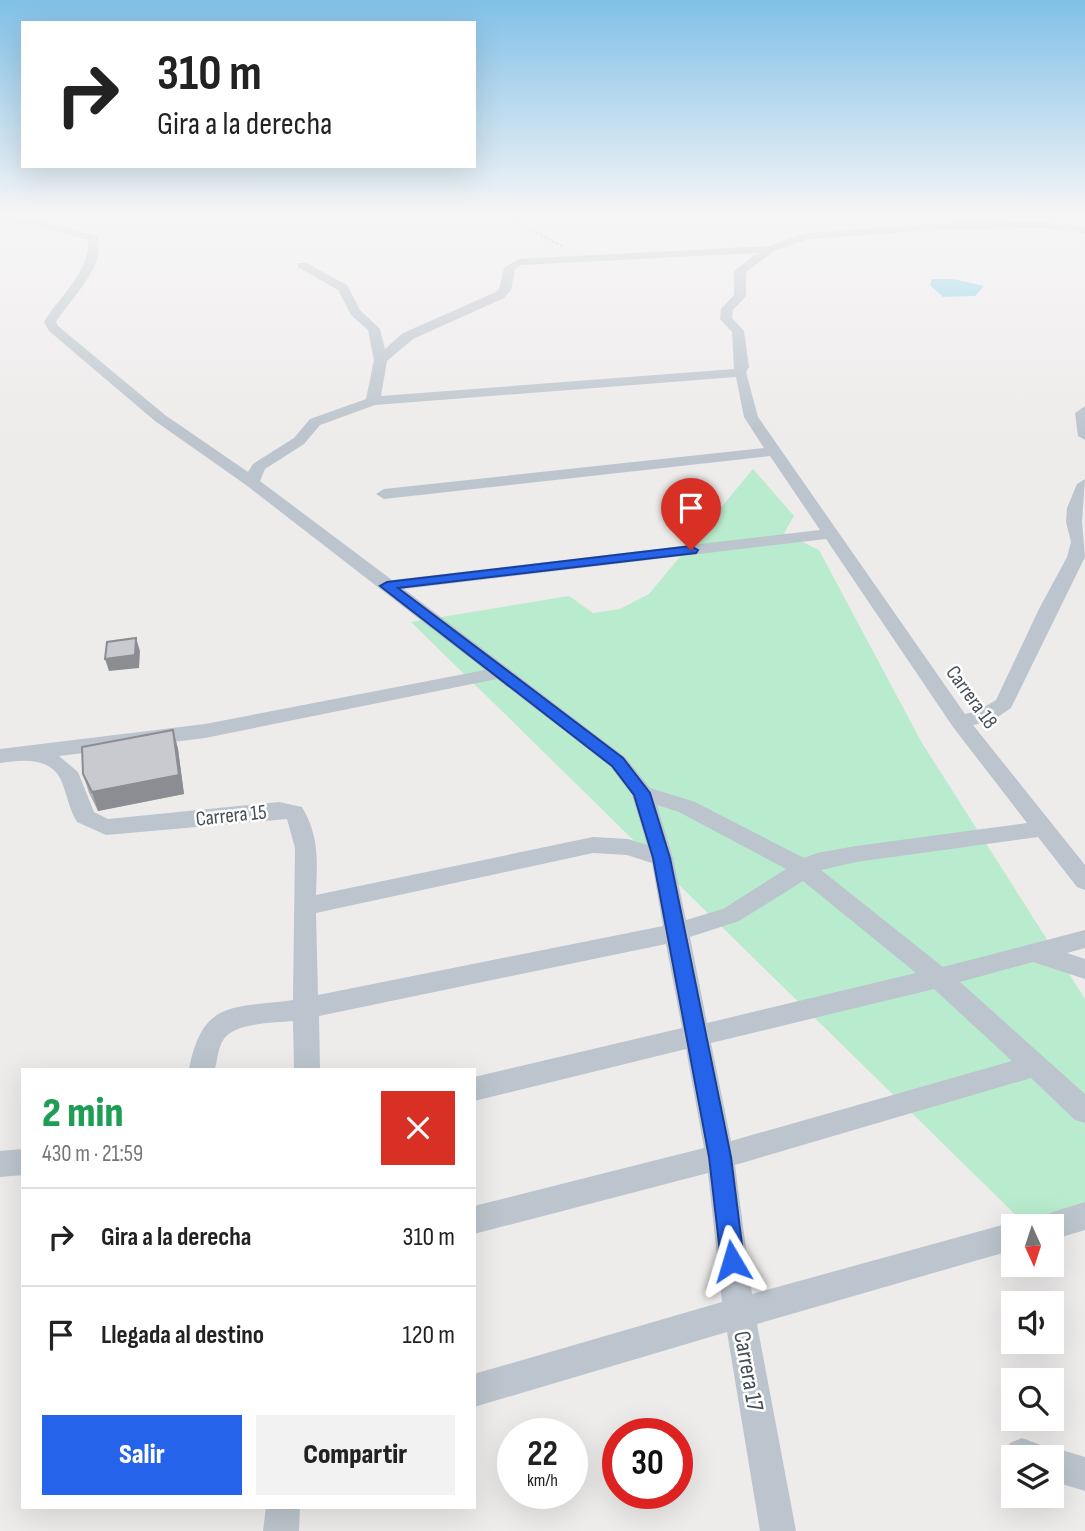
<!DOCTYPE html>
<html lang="es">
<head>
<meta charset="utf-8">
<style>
  body { margin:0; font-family:"Sofia Sans Condensed",sans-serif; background:#f2f2f2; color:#222; height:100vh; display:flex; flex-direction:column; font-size:26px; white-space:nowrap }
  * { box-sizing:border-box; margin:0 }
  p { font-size:23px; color:#767676 }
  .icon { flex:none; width:38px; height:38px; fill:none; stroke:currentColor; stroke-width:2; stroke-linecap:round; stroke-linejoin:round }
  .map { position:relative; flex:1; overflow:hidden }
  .panel { position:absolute; left:21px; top:1068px; width:455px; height:441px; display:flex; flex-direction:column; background:#fff; border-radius:0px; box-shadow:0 7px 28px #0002 }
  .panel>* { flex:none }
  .top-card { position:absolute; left:21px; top:21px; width:455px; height:147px; border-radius:0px; box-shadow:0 7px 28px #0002; background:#fff; color:#222; overflow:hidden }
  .needle { width:46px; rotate:177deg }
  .buttons { position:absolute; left:1001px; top:1214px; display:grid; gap:14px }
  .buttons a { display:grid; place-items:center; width:63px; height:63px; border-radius:0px; background:#fff; box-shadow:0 7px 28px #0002; font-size:35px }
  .speed { position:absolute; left:497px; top:1418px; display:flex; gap:14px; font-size:35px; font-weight:700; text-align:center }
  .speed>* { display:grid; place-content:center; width:91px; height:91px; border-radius:50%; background:#fff; box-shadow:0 7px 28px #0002; line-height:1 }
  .speed small { font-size:18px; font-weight:400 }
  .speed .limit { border:10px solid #d22; background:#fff; color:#111 }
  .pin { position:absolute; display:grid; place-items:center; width:60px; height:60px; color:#fff; margin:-72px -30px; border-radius:50% 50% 50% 0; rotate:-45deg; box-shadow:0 0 7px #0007 }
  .pin .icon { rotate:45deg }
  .me { position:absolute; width:77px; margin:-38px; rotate:353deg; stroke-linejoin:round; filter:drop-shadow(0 0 5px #0008) }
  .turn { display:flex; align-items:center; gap:24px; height:147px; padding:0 21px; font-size:32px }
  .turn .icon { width:91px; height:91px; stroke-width:2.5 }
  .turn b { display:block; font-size:49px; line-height:60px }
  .round { display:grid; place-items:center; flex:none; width:74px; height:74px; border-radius:0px; background:#f2f2f2 }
  .summary { display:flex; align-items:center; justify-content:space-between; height:119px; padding:0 21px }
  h1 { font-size:42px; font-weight:800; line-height:52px; color:#1e9e55 }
  .primary-button { display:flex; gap:14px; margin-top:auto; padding:14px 21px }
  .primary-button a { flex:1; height:80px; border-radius:0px; background:#2563eb; color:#fff; font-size:28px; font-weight:800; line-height:80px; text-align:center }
  .primary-button a+a { background:#f2f2f2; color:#222 }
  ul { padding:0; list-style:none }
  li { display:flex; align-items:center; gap:21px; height:98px; padding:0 21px; border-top:2px solid #e0e0e0 }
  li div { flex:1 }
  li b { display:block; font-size:26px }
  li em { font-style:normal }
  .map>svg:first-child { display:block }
  .green { fill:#b9ebce }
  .water { fill:#88d1e7 }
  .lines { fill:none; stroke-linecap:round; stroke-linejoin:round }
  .path { stroke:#73c89f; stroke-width:2; stroke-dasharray:2.5 2; stroke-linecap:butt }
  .minor { fill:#bcc5cd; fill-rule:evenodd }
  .wall { fill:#acaeb3 }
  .shaded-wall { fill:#8c8d92 }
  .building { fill:#c8cad0; stroke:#8c8d92; stroke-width:2 }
  .route { fill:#2563eb; stroke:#184099; stroke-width:2 }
  .labels { text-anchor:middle; stroke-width:5; stroke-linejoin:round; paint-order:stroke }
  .street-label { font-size:21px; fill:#444e57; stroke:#fff }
  .near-street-label { font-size:24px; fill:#444e57; stroke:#fff }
</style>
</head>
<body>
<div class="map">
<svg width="1085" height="1531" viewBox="0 0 1085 1531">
  <rect width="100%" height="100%" fill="#eeebeb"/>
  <polygon class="green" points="753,469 794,516 784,533 819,550 922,743 1085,999 1085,1214 1039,1227 1028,1227 411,622 569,596 593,613 620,609 649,594"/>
  <polygon class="water" points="932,279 953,279 984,286 975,296 943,297 930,285"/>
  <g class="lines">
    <polyline class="path" points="504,217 562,246"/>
    <g class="minor">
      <path d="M 0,217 L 29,218 L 97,236 C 108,265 70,299 56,322 L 58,326 L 165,415 L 248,472 L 253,464 L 294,438 L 310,419 L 366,399 L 374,360 L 368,330 L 351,315 L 338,290 L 298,267 L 298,263 L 306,263 L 347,285 L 360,310 L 380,329 L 385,349 L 403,333 L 496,292 L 499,289 L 504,268 L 518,259 L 769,246 L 806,233 L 952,223 L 1045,222 L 1085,227 L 1085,233 L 1045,228 L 952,229 L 808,239 L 774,251 L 746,272 L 746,296 L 733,310 L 732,318 L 744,331 L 749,367 L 746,372 L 758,417 L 965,714 L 978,711 L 996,700 L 1039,609 L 1067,557 L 1071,542 L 1066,522 L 1067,508 L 1077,484 L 1085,479 L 1082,522 L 1085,557 L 1011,708 L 992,721 L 973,725 L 1085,865 L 1085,890 L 1077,887 L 1038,837 L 856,862 L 821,870 L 943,967 L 1085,930 L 1085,948 L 1067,953 L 1085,959 L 1085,979 L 1033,962 L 960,982 L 1085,1094 L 1085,1123 L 1075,1120 L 1031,1078 L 735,1165 L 752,1294 L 1013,1222 L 1024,1227 L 1013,1227 L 1013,1250 L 757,1324 L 796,1531 L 760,1531 L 727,1332 L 474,1407 L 474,1374 L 722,1302 L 708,1173 L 474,1234 L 474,1206 L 704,1148 L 686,1049 L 474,1101 L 474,1077 L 682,1028 L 666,944 L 319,1016 L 320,1069 L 294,1069 L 293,1021 C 274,1023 231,1022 222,1042 C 218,1050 217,1061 215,1069 L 189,1069 C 203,999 232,1009 293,1000 L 295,848 L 287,819 L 106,835 L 77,822 C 69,809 67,794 61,780 C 50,756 20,760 0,763 L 0,749 L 205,724 L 485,670 L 246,485 L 155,421 L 49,331 L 44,322 C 58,298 91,271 88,240 L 29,224 L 0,222 ZM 757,253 L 734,271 L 734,295 L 721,309 L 720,319 L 732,332 L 734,369 L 381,396 L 387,361 L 413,339 L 504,298 L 511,290 L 515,269 L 521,265 ZM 736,377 L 744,417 L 764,448 L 384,489 L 376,494 L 384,499 L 770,456 L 820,530 L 392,580 L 260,481 L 265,469 L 304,444 L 320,425 L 375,405 ZM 826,539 L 953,727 L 1027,823 L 856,846 L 817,853 L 804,858 L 695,802 L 650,788 L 625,757 L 404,589 ZM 497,679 L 611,767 L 632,795 L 647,845 L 628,839 L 593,837 L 316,895 C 317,861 320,838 302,807 L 279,802 L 108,819 L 94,812 L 78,772 L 59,756 L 205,738 ZM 657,805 L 679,812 L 786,869 L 723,909 L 686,920 L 673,858 ZM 593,853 L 627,855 L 652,863 L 663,926 L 318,995 L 316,913 ZM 803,881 L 916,973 L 707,1023 L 690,937 L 739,921 ZM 934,989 L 1012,1061 L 731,1141 L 711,1043 Z"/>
      <polygon points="1085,406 1085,440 1078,436 1075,413"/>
      <polygon points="23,1149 23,1175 0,1177 0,1151"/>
      <polygon points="1085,1202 1085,1230 1052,1240 1052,1227 1033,1227 1037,1217"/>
      <polygon points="1022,1438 1043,1446 1045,1450 1052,1447 1085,1457 1085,1491 1052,1481 1052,1458 1013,1458 1013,1468 1010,1467 1005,1455 1010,1443"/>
      <polygon points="266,1507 300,1507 299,1531 263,1531"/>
    </g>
  </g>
  <polygon class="wall" points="173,730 178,749 184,794 98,811 89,793 83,774"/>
  <g class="shaded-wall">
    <polygon points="136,638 140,651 139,668 109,671 105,659"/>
    <polygon points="173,730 178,749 184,794 98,811 92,792"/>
  </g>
  <g class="building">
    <polygon points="136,638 135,655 105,659 107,642"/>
    <polygon points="173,730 179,775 92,792 83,774 82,747"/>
  </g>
  <linearGradient id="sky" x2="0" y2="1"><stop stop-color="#81c0e8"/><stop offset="0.5" stop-color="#f7f6f6"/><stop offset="1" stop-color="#f7f6f6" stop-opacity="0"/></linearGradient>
  <rect width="1085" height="432" fill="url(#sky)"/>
  <polygon class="route" points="691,546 698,550 696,553 398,588 623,758 650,793 670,858 731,1157 744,1261 741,1269 732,1272 724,1269 721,1261 709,1157 653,858 634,795 612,766 380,586 387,582"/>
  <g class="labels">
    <g class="street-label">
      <text transform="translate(972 697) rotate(54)" y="7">Carrera 18</text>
      <text transform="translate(231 815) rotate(-6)" y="7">Carrera 15</text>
    </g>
    <g class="near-street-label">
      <text transform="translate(749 1371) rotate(80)" y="8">Carrera 17</text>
    </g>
  </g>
</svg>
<div class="buttons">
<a><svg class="needle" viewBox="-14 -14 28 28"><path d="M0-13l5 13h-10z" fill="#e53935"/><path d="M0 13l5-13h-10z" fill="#767676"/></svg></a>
<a><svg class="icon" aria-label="sound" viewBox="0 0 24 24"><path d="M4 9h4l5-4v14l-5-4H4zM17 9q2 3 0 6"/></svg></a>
<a><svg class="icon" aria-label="search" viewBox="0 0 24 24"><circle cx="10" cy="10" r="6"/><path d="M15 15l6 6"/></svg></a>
<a><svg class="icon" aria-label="layers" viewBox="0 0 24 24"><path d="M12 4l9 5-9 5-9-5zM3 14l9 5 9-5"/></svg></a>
</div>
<div class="speed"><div>22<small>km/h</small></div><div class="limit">30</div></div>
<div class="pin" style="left:691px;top:550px;background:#d93025"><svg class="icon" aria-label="arrive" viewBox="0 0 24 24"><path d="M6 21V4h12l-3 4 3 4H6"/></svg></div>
<svg class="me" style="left:732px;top:1261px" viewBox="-20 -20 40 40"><path d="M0-17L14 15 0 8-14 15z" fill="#2563eb" stroke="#fff" stroke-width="4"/></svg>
<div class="top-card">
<div class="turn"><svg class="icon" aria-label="right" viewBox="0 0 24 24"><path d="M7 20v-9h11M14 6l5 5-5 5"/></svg><div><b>310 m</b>Gira a la derecha</div></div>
</div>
<section class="panel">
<div class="summary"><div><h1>2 min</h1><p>430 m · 21:59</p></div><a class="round" style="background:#d93025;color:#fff"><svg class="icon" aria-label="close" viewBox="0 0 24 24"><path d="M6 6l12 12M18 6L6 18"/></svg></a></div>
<ul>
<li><svg class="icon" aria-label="right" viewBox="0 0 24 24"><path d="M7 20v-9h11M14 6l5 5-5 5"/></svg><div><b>Gira a la derecha</b></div><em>310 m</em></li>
<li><svg class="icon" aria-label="arrive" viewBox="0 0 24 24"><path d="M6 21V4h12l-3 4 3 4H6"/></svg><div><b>Llegada al destino</b></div><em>120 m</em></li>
</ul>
<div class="primary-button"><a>Salir</a><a>Compartir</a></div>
</section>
</div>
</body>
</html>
